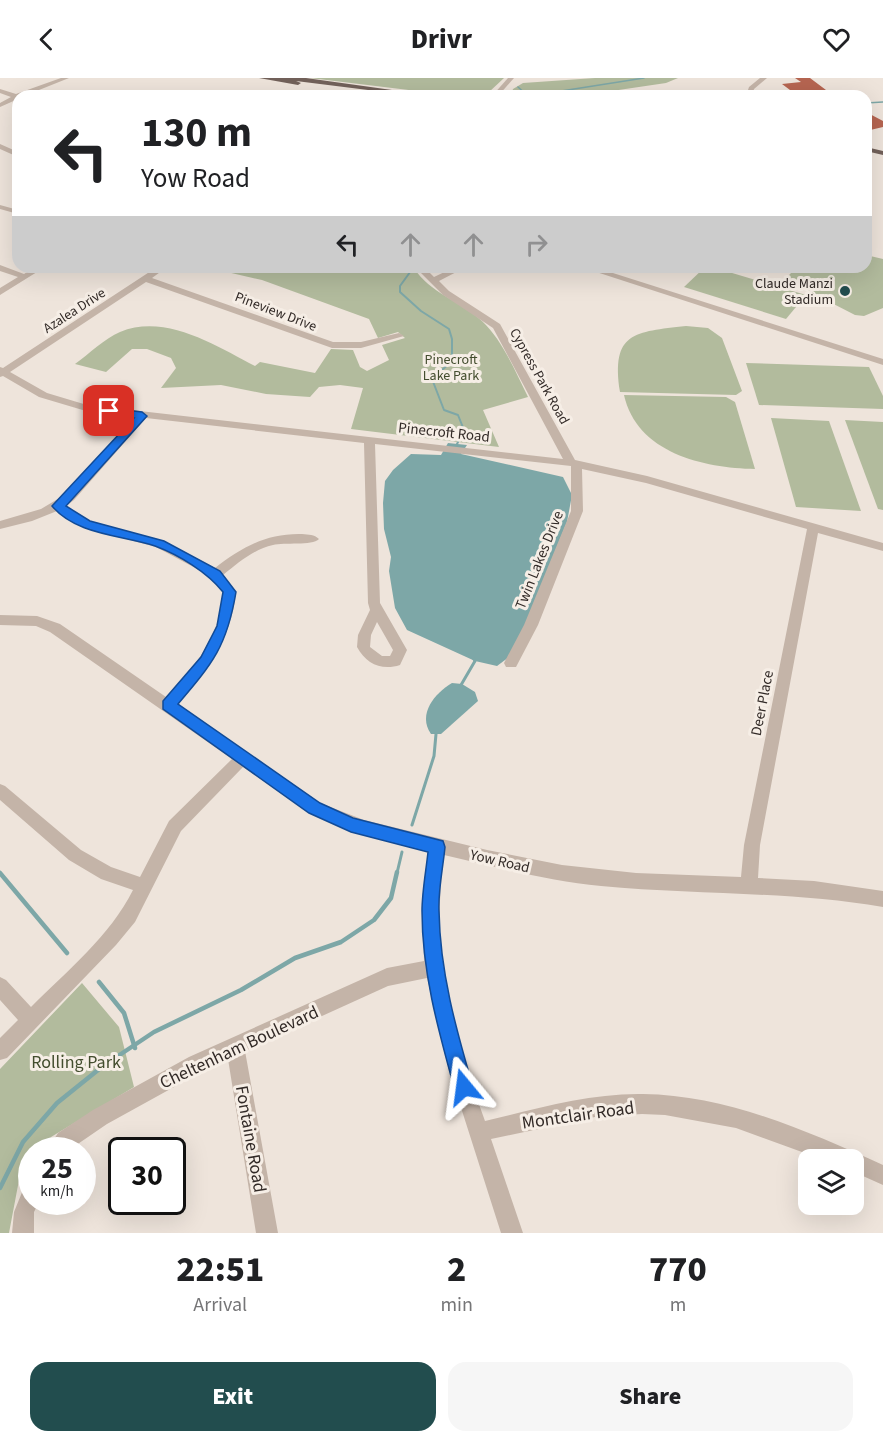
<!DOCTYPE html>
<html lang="en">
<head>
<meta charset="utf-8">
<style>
  body { margin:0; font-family:"Source Sans 3",sans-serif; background:#f6f6f6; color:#202124; height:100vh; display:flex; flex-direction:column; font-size:22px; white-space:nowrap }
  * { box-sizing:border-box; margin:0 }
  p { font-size:20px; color:#757577 }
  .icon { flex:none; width:33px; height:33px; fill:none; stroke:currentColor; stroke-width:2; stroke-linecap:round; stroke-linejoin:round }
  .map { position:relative; height:1155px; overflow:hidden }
  .details { display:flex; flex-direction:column; background:#fff; flex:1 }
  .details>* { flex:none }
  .top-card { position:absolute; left:12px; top:12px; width:860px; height:183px; border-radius:18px; box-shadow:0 6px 24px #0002; background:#fff; color:#202124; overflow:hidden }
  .buttons { position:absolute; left:798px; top:1071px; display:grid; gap:12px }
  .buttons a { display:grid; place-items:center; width:66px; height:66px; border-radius:12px; background:#fff; box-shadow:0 6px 24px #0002; font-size:30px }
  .speed { position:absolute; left:18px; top:1059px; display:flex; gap:12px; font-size:30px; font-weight:700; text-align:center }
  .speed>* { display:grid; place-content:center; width:78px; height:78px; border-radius:50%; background:#fff; box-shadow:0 6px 24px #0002; line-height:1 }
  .speed small { font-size:15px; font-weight:400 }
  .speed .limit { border:3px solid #111; border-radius:9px; background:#fff; color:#111 }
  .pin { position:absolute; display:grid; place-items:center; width:51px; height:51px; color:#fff; margin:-26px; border-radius:12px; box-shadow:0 3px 9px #0006 }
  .me { position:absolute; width:66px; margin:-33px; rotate:344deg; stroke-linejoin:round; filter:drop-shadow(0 0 4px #0008) }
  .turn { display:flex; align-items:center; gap:21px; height:126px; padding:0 30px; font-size:27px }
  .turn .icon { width:78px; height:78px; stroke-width:2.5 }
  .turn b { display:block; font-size:42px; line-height:51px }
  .lanes { display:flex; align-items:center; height:57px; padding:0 30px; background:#0003; justify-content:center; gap:30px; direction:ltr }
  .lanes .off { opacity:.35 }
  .eta { display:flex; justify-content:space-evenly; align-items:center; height:102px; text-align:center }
  .eta b { font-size:36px; font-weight:800; line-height:42px }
  .primary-button { display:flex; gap:12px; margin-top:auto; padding:12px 30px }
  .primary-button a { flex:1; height:69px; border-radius:18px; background:#224d4e; color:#fff; font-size:24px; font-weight:800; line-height:69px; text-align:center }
  .primary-button a+a { background:#f6f6f6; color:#202124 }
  header { display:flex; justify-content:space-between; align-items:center; height:78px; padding:0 30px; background:#fff; font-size:27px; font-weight:800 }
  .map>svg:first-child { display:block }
  .green { fill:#b2bb9d }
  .water { fill:#7da7a7 }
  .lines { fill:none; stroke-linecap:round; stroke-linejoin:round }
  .stream-far3 { stroke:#7da7a7; stroke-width:1.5 }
  .stream-far2 { stroke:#7da7a7; stroke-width:2 }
  .stream-far1 { stroke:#7da7a7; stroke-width:3 }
  .stream { stroke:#7da7a7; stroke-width:4.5 }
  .building { fill:#b66551 }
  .minor { fill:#c4b4a8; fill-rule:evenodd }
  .major { fill:#72615a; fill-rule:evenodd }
  .route { fill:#1a73e8; stroke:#114b97; stroke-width:1.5 }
  .poi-dot { fill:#224d4e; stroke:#f6eee6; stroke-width:2 }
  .labels { text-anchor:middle; stroke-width:6; stroke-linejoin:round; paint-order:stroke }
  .far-poi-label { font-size:14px; fill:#322a27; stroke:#f6eee6; text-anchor:end }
  .far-street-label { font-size:14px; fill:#322a27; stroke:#f6eee6 }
  .far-park-label { font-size:14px; fill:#434d2e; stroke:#f6eee6 }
  .street-label { font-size:15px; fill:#322a27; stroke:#f6eee6 }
  .near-street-label { font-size:18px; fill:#322a27; stroke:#f6eee6 }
  .near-park-label { font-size:18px; fill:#434d2e; stroke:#f6eee6 }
</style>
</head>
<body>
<header><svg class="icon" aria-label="back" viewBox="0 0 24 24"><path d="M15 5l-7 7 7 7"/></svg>Drivr<svg class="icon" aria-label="heart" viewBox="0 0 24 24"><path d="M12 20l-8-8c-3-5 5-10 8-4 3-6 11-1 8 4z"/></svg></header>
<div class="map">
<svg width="883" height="1155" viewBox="0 0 883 1155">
  <rect width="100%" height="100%" fill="#eee4db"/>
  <g class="green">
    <polygon points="310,0 504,0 488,15 458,18"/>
    <polygon points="595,0 678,0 666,5 605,14 603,18 511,17 513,11 523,5"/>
    <polygon points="866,177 883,181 883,230 864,238 855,237 785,201 797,189 866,189"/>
    <path d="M 232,189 L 413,189 C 431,216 459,222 482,243 C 503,263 515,293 528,319 L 483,332 L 499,369 L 351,351 L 363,310 L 340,307 L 319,309 L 310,319 L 266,316 L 221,307 L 161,310 L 176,290 L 171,280 L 147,271 L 132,271 L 106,294 L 75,286 C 89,276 105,260 120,254 C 166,235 216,268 255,288 L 260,284 L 315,295 L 331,271 L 353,272 L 360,289 L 367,293 L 389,282 L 382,267 L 405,260 L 398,254 L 378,260 L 369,241 L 262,202 L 227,194 Z"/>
    <polygon points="705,189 712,189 806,217 786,241 684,209"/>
    <path d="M 686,248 L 708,250 L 722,260 L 742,313 L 736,317 L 620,314 C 611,254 634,254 686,248 Z"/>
    <polygon points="746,285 869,289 883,318 883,331 759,327"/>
    <path d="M 624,317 L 726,319 L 735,324 L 755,391 C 703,390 637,375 624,317 Z"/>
    <polygon points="771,340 829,343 861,433 796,429"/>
    <polygon points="845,342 883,344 883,432 878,431"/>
    <polygon points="82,905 119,949 134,1009 51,1059 41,1072 32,1072 31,1085 19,1102 9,1155 0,1155 0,991"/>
  </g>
  <g class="water">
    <polygon points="448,365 467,367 461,376 563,399 572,417 567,444 520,560 509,579 497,588 475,583 407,552 395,530 389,493 391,479 384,451 383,425 385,403 393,392 411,376 441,377"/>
    <path d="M 452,605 L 462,606 L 475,614 L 478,623 L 441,656 L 431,656 C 417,636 435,615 452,605 Z"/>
  </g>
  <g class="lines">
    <g class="stream-far3">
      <polyline points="518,9 528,18"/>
      <polyline points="526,14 555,14 644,0"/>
      <polyline points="866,25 883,24"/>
    </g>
    <polyline class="stream-far2" points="413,190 400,208 400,214 421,233 449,251 452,261 452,283 432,301 444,332 458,337 464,352 456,368"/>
    <g class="stream-far1">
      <polyline points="461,607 475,583 473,579"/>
      <polyline points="412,747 434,678 436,656"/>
      <polyline points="397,795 402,774"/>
    </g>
    <g class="stream">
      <polyline points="0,795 67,875"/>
      <polyline points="99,904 124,935 135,970"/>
      <polyline points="0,1110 23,1064 57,1025 103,988 154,954 241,912 295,880 341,864 374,842 391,820 397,794"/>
    </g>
  </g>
  <g class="building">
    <polygon points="795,0 810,0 834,18 798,18 782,6 801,4"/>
    <polygon points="866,34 883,43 883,49 866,53"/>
  </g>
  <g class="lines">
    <g class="minor">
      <polygon points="61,0 69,0 24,18 18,18 18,21 0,29 0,25 11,19 0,15 0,11 16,16"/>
      <polygon points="508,0 514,0 498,18 492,18"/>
      <polygon points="760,0 767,0 754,11 752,18 746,18 749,9"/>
      <polygon points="0,66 18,74 18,79 0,71"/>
      <polygon points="0,127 18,132 18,136 0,131"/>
      <polygon points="0,187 24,196 35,189 45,189 0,217 0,210 18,199 0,193"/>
      <path d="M 157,189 L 167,189 L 152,200 L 333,264 L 361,264 L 399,255 L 404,258 L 361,270 L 332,270 L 146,204 L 10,294 L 47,315 L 87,327 L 563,381 L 493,250 L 443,217 L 415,189 L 424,189 L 434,199 L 455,189 L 466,189 L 439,203 L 449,213 L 500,246 L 575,382 L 647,398 L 883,465 L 883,473 L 818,455 L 760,767 L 758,800 L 814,803 L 883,813 L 883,829 C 789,813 695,817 601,808 C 548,803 496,789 444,777 C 440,809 438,842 441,874 C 445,932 466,989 485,1043 C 536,1031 589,1015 643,1016 C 727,1017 807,1053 883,1087 L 883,1107 L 854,1094 L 854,1082 L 824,1082 L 736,1050 L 665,1037 L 642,1036 L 595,1039 L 491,1061 L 523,1155 L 501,1155 L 449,992 L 427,900 L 388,908 L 245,973 L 278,1155 L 256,1155 L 228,981 L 203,993 L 107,1046 L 69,1072 L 47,1072 L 58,1055 L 93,1032 L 189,979 L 387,890 L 424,883 L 423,830 L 428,774 L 364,757 L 310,735 L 243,689 L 181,753 L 135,844 L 116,867 L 7,980 L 0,982 L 0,960 L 18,942 L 0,922 L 0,899 L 6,902 L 31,929 C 67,893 110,858 133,812 L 101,801 L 69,782 L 0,722 L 0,706 L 5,708 L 81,772 L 111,789 L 140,799 L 169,743 L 232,681 L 50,554 L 36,548 L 0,547 L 0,537 L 37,538 L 60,546 L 166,619 C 196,589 219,558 224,515 L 212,499 L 156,469 L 82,449 L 57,433 L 32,443 L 0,451 L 0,443 L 41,431 L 66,416 L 136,339 L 86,333 L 39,319 L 3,298 L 0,299 L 0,289 L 3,290 ZM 146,340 L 364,365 L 368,525 L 370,532 L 358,557 L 357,569 C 366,586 382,593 400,587 L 407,572 L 380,525 L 375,366 L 571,388 L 571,433 L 524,547 L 504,585 L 506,589 L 516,589 L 538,547 L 583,433 L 582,391 L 646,405 L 807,451 L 744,767 L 741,799 L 636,795 L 562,787 L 487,772 L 364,742 L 320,725 L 177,627 C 207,594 232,559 236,514 L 223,497 C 238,485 254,471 273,467 C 284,464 312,468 319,461 C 314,456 309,457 302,456 C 267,455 242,469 215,490 L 164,463 L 90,443 L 66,428 L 74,422 ZM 377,544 L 393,572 L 390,578 L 382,578 L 370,569 L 371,557 Z"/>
      <polygon points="581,189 594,189 883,281 883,287"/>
      <polygon points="32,1104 32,1124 39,1124 34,1134 34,1155 12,1155 14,1134 25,1107"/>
    </g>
    <g class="major">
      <polygon points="259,0 306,0 435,18 416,18 296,3 301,5 298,7"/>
      <polygon points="866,69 883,73 883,77 866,73"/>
    </g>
  </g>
  <path class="route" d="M 109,330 L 142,334 L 147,338 L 66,428 L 90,443 L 164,463 L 220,493 L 236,514 C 227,568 213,585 178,626 L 320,725 L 353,740 L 443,763 L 445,769 C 443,790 438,812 439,833 C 440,894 456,951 473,1009 L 470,1016 L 464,1018 L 457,1016 L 454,1009 C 438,951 422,894 422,833 C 422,814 426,793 428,774 L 351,754 L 309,735 L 163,631 L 163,623 L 201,579 L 217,548 L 223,514 C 207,494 179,477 155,468 C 122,457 76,457 52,428 L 134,340 L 105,336 L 104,333 Z"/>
  <circle class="poi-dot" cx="845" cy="213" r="6"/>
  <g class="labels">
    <g class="far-poi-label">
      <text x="833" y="210">Claude Manzi<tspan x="833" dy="16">Stadium</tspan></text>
    </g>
    <g class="far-street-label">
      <text transform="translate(74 232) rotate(-33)" y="5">Azalea Drive</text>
      <text transform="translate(276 233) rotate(21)" y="5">Pineview Drive</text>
      <text transform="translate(540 298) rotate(61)" y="5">Cypress Park Road</text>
    </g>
    <g class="far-park-label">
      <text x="451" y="286">Pinecroft<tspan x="451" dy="16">Lake Park</tspan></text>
    </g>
    <g class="street-label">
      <text transform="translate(444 354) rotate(6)" y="5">Pinecroft Road</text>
      <text transform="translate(539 482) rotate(-68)" y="5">Twin Lakes Drive</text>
      <text transform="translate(762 625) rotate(-79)" y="5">Deer Place</text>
      <text transform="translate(500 783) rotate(13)" y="5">Yow Road</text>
    </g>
    <g class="near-street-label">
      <text transform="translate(239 969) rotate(-25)" y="6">Cheltenham Boulevard</text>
      <text transform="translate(578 1037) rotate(-8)" y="6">Montclair Road</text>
      <text transform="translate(251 1061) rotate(80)" y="6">Fontaine Road</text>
    </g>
    <g class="near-park-label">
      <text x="76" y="990">Rolling Park</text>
    </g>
  </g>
</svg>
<div class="buttons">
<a><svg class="icon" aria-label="layers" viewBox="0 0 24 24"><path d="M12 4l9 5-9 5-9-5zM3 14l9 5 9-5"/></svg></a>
</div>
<div class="speed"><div>25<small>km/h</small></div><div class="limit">30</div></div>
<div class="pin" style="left:109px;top:333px;background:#d93025"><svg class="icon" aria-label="arrive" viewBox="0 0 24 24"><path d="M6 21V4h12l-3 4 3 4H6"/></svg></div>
<svg class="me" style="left:464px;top:1009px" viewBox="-20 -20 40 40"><path d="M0-17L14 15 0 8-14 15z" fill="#1a73e8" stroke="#fff" stroke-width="4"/></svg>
<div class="top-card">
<div class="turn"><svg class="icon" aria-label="left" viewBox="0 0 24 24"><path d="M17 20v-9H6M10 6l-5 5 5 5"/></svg><div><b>130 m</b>Yow Road</div></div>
<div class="lanes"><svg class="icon" aria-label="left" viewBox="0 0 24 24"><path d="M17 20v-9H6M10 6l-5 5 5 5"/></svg><svg class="icon off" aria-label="ahead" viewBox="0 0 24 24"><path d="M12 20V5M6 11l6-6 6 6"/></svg><svg class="icon off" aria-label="ahead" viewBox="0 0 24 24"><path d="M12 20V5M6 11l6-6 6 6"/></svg><svg class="icon off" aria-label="right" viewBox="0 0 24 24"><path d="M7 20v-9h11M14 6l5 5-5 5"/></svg></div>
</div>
</div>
<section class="details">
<div class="eta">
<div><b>22:51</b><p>Arrival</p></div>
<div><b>2</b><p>min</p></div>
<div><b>770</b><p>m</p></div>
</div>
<div class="primary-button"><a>Exit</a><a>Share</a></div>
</section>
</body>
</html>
